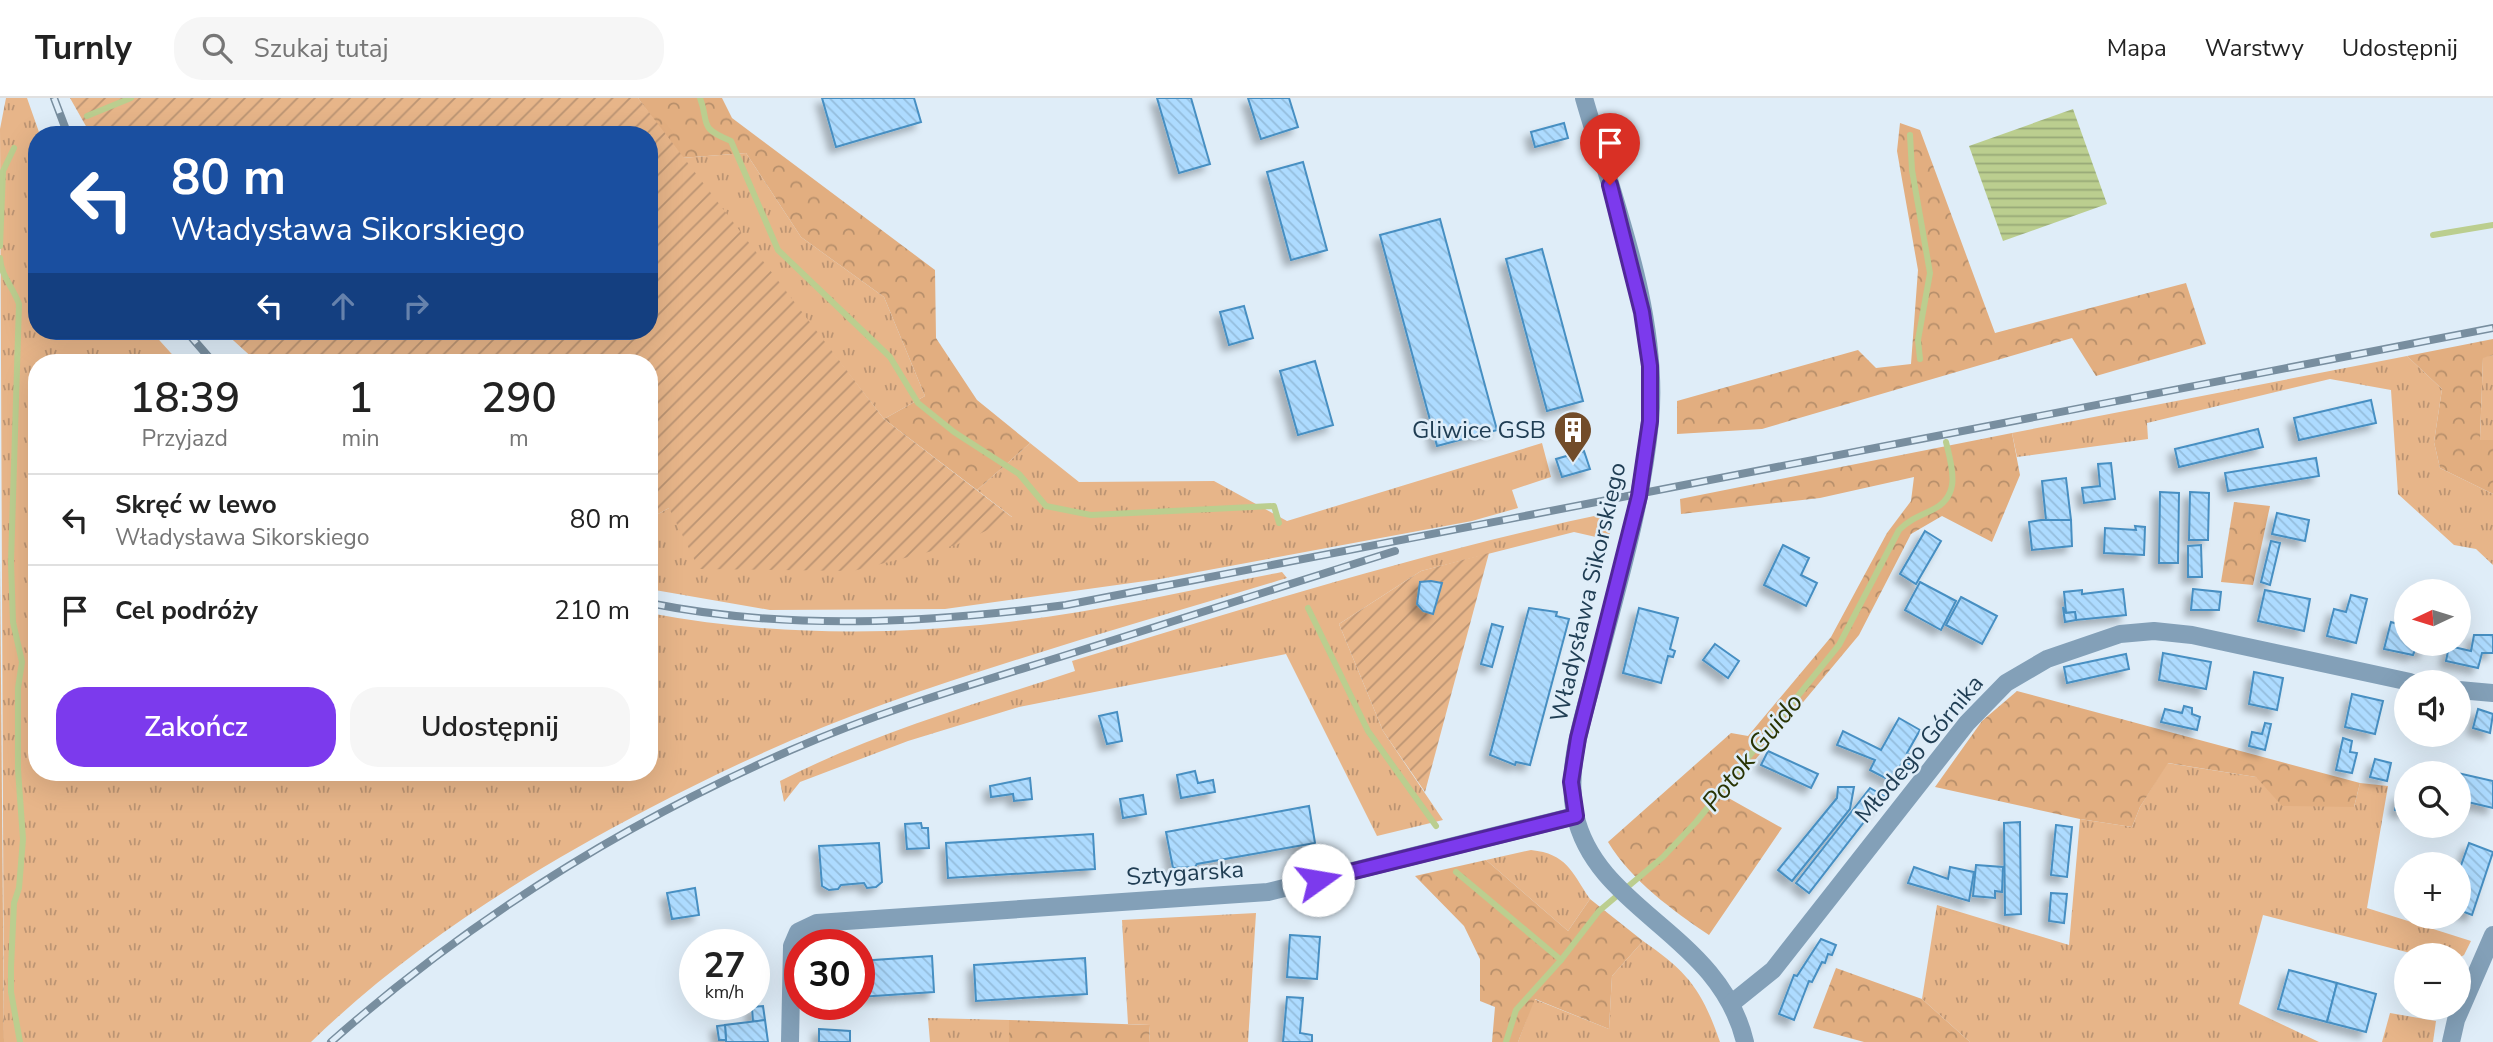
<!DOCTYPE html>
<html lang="pl">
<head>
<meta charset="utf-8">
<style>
  body { margin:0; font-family:"Nunito Sans",sans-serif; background:#f6f6f6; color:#222; height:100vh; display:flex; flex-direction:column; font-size:26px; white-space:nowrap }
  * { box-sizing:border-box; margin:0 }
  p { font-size:23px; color:#767676 }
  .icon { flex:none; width:38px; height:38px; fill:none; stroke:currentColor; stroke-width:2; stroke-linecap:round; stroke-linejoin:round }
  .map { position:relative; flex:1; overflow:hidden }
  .panel { position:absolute; left:28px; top:256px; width:630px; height:427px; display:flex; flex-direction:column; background:#fff; border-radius:28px; box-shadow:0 7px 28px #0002 }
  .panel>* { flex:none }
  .guide { position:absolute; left:28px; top:28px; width:630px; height:214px; border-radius:28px; box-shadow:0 7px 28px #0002; background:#1a4fa0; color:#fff; overflow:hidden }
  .needle { width:46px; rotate:266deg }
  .fabs { position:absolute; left:2394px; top:481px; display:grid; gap:14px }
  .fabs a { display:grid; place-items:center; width:77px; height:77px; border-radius:50%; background:#fff; box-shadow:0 7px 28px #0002; font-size:35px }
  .speed { position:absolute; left:679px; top:831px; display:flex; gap:14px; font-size:35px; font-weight:700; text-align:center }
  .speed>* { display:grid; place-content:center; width:91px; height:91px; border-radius:50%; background:#fff; box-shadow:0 7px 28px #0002; line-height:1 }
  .speed small { font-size:18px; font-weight:400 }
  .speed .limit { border:10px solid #d22; background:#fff; color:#111 }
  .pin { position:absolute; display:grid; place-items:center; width:60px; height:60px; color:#fff; margin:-72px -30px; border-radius:50% 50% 50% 0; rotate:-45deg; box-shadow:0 0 7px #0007 }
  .pin .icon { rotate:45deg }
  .me { position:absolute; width:77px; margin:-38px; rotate:77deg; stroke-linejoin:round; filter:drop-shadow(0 0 5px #0008) }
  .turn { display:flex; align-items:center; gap:24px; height:147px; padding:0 28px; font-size:32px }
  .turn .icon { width:91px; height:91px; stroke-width:2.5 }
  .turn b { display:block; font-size:49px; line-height:60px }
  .lanes { display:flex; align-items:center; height:66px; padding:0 28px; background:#0003; justify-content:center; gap:35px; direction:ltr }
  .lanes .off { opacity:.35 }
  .eta { display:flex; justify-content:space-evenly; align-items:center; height:119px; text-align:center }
  .eta b { font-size:42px; font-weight:600; line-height:49px }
  .primary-button { display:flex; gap:14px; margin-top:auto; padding:14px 28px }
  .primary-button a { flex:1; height:80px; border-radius:28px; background:#7c3aed; color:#fff; font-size:28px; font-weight:600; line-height:80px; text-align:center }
  .primary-button a+a { background:#f6f6f6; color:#222 }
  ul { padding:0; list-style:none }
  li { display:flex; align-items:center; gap:21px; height:91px; padding:0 28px; border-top:2px solid #e0e0e0 }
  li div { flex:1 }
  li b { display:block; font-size:26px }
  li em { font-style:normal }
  header { display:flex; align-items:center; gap:42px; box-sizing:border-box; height:98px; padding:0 35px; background:#fff; border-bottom:2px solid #e0e0e0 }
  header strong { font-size:33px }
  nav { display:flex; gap:38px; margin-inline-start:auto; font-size:24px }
  .search { width:490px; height:63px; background:#f6f6f6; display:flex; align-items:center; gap:18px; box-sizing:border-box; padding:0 24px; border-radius:28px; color:#767676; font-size:26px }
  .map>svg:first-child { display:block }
  .grass { fill:url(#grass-tufts) }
  .forest { fill:url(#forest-crowns) }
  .garden { fill:url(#garden-furrows) }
  .water { fill:url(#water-rules) }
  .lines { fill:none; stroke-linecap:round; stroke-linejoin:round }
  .stream { stroke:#bbce8f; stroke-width:6 }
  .building { fill:url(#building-back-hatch); stroke:#478fc2; stroke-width:2; filter:url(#shadow) }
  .minor { stroke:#83a0b8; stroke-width:18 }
  .rail-casing { stroke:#788e9f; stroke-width:8 }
  .rail { stroke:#dfedf8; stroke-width:5; stroke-dasharray:16; stroke-linecap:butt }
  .route-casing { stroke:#51269a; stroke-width:18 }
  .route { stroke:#7c3aed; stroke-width:12 }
  .labels { text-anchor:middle; stroke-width:5; stroke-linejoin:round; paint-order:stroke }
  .poi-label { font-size:24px; fill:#1f3d53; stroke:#dfedf8; text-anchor:end }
  .street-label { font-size:24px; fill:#1f3d53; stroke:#dfedf8 }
  .water-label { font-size:26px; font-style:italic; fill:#293403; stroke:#dfedf8 }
</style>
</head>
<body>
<header>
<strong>Turnly</strong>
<div class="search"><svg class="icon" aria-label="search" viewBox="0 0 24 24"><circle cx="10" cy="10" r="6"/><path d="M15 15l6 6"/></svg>Szukaj tutaj</div>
<nav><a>Mapa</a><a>Warstwy</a><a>Udostępnij</a></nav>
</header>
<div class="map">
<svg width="2493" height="944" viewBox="0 0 2493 944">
  <defs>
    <pattern id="grass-tufts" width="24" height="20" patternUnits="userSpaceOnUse" patternTransform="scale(1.75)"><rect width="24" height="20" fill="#e7b589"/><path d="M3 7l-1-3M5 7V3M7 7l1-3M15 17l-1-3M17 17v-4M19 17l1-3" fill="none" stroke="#bb9473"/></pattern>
    <pattern id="forest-crowns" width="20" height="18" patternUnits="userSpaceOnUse" patternTransform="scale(1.75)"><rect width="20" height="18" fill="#e2ae80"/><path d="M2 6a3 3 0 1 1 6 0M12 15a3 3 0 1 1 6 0" fill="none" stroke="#b78f6b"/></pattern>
    <pattern id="garden-furrows" width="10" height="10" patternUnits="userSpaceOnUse" patternTransform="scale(1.75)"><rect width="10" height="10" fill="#e7b589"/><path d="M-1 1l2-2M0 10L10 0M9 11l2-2" fill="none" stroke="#bb9473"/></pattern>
    <pattern id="water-rules" width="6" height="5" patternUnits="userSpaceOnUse" patternTransform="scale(1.75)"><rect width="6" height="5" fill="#bbce8f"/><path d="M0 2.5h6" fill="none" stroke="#97a877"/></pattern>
    <pattern id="building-back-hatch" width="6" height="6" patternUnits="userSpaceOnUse" patternTransform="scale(1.75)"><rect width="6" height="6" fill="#addbff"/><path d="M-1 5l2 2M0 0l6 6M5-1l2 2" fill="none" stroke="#94bddc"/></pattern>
    <filter id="shadow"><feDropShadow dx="-6" dy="6" stdDeviation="3.5" flood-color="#0004"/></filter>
  </defs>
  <rect width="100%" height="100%" fill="#dfedf8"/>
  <g class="grass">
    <path d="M 6,0 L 27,0 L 40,37 L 37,37 L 37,233 L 151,233 L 179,264 L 37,264 L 37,674 L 649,674 L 649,515 C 765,537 882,538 999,525 C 1094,515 1188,492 1282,474 L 1287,480 C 1152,521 1016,559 884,606 C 802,635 725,671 648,711 C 526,775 410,848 311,944 L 4,944 L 0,31 Z"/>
    <polygon points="746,55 801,139 884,199 925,298 884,321 681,60"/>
    <polygon points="2493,257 2493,342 2480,342 2483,259"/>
    <polygon points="2407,258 2442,291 2434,344 2440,370 2493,396 2493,467 2476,451 2454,447 2398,396 2391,292 2330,281 2147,325 2148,341 2017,359 2012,335"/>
    <polygon points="1030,345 1079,384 1214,383 1287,423 1542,345 1551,379 1512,392 1518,410 1472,423 1160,481 945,511 770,512 649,491 649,421 669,410 1012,419 977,392"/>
    <path d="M 1613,414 L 1609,442 L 1574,434 L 1421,473 L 1339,526 L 1383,633 L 1443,722 L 1377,738 L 1286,556 L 1019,609 L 908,643 L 800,684 L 784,704 L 780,683 C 874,635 975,606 1075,573 L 1072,563 C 1251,508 1430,452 1613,414 Z"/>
    <polygon points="2167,665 2256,679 2354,709 2360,685 2388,688 2367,810 2471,843 2464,857 2459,860 2418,857 2263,817 2239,906 2319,944 1970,944 1922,901 1937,807 2069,847 2080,721 2132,729 2140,709"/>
    <path d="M 1531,752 C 1567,756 1571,773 1590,801 L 1568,833 L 1486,762 Z"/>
    <polygon points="1256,815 1248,944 1149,944 1150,927 1128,926 1122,822"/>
    <path d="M 1643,843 C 1688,874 1702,892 1720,944 L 1518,944 L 1534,901 L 1609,931 L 1612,878 Z"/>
    <polygon points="2390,915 2436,923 2433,944 2382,944"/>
    <polygon points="928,920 1009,922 1009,944 930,944"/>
  </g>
  <g class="forest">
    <polygon points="638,0 722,0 732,20 935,172 936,240 977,302 1030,345 977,392 884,321 925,298 884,199 801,139 746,55 681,60"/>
    <polygon points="1900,25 1920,32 1995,235 2186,185 2206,246 2096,278 2072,240 1762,331 1677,336 1677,303 1858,252 1876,270 1911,266 1918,172 1897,53"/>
    <polygon points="2493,241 2493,257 2483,260 2480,342 2493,342 2493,396 2440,370 2434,344 2442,291 2407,258"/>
    <path d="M 2012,335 L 2020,377 L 1992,444 L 1942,418 L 1911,436 L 1859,537 L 1725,698 L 1782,730 L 1709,837 C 1672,812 1632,783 1608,744 L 1731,635 L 1748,638 L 1831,539 L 1887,435 L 1911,403 L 1914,379 L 1820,400 L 1681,416 L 1680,401 Z"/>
    <polygon points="2234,404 2270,408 2253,487 2221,484"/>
    <polygon points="0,462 4,944 0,944"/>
    <polygon points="2017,593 2360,685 2354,709 2282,708 2256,679 2168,665 2140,709 2132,729 2080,721 1935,689 1982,623"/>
    <polygon points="1486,762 1568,833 1590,801 1643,843 1612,878 1609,931 1535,901 1518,944 1492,944 1495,909 1480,903 1480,861 1464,828 1415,778"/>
    <polygon points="1836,870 1922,901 1970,944 1864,944 1813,930"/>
    <polygon points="1009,922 1150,927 1149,944 1009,944"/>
  </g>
  <g class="garden">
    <polygon points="70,0 638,0 884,321 1013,420 956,447 853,473 699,471 669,410 649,421 649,264 257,264 223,233 649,233 649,37 91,37"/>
    <polygon points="1489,455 1425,694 1383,633 1339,526 1421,473"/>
  </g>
  <polygon class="water" points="2073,11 2107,106 2003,143 1969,48"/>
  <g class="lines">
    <g class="stream">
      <path d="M 700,0 C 710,26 697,29 731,43 L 778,152 L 890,259 L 918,305 L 954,334 L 1019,376 L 1046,408 L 1091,417 L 1274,408 L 1279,425"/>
      <polyline points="87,18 131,0"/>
      <polyline points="1910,37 1912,72 1930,175 1918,242 1920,261"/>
      <polyline points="2433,137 2493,127"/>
      <polyline points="0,148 3,73 14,50"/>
      <path d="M 0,160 C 1,178 13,189 19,206 L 11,464 L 13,524 L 22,564 L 18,590 L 18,672 L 23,741 L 19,790 L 14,805 L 11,869 L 11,894 L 20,944"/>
      <polyline points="1308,510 1368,633 1436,728"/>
      <polyline points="1456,774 1561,862"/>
      <path d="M 1506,944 L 1516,912 L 1561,862 L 1599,813 L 1663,759 L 1696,724 L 1839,547 L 1899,432 C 1909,422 1919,418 1932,412 C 1962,398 1952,369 1946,344"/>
    </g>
  </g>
  <g class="building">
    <polygon points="822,0 914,0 921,24 836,49"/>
    <polygon points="1157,0 1191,0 1210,66 1179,75"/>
    <polygon points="1248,0 1289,0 1298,29 1261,41"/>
    <polygon points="1564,25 1568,40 1535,49 1531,34"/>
    <polygon points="1303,64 1327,152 1291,162 1267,74"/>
    <polygon points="1440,121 1497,332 1437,348 1380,137"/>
    <polygon points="1542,151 1583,303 1547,313 1506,161"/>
    <polygon points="1244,208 1253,240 1229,247 1220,214"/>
    <polygon points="1315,263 1333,327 1298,337 1280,273"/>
    <polygon points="2371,302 2376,325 2299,342 2294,320"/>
    <polygon points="2258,331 2263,349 2179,369 2175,351"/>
    <polygon points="1584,353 1590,371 1562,379 1556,361"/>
    <polygon points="2316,360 2319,378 2228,393 2225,375"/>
    <polygon points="2111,365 2115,401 2084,405 2082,390 2100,388 2098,366"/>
    <polygon points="2066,380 2071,422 2046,422 2042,383"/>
    <polygon points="2160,394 2179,395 2178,465 2159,465"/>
    <polygon points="2190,394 2209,395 2208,442 2189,442"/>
    <polygon points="2277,415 2309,422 2305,443 2272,436"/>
    <polygon points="2041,422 2071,422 2072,448 2032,452 2029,424"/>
    <polygon points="2135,428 2145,429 2144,457 2104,455 2105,430 2136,432"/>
    <polygon points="1925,433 1941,443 1916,486 1900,476"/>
    <polygon points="2271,443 2280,445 2270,487 2261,484"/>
    <polygon points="1783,447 1809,460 1801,477 1817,485 1806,508 1764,487"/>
    <polygon points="2201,447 2202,479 2188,479 2188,448"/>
    <polygon points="1431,483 1442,485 1433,516 1423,513 1417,506 1420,484"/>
    <polygon points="1920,484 1956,503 1941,532 1905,512"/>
    <polygon points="2123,491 2126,517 2076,522 2075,514 2066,515 2064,494 2082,492 2082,496"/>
    <polygon points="2193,491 2221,494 2219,512 2191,512"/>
    <polygon points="2265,492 2310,501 2304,533 2258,523"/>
    <polygon points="2351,497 2367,501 2356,545 2327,538 2334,511 2346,514"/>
    <polygon points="1961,499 1997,518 1982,546 1946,527"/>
    <polygon points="2063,509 2066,515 2075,514 2076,522 2065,524"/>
    <polygon points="1529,510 1557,514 1556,518 1569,521 1530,667 1516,664 1515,667 1490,657"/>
    <polygon points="1639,510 1678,520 1670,551 1675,553 1673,559 1668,558 1661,585 1623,575"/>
    <polygon points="2406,523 2406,546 2426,546 2424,555 2415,552 2413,557 2384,551 2391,524 2405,528"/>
    <polygon points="1492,526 1503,529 1492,569 1481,566"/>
    <polygon points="2474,537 2493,537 2493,555 2482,555 2478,570 2446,563 2449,548 2471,553"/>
    <polygon points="1715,546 1739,563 1728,580 1703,562"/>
    <polygon points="2163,555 2211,564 2206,591 2159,582"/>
    <polygon points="2126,556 2129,571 2067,585 2064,569"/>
    <polygon points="2254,574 2283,580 2277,612 2249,606"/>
    <polygon points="2352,596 2383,603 2375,636 2345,629"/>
    <polygon points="2184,608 2192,610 2192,616 2200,619 2197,632 2161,624 2165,611 2182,615"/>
    <polygon points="2478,611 2493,616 2490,635 2473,630"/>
    <polygon points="1117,614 1122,643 1107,646 1099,618"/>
    <polygon points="1899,620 1920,632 1907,655 1913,659 1909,666 1903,663 1891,683 1870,672 1875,662 1837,647 1843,633 1881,652"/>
    <polygon points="2265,625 2271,626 2265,652 2249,648 2252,634 2262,636"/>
    <polygon points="2343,640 2352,643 2350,654 2357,655 2352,675 2336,672"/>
    <polygon points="1768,653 1818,676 1811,690 1761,667"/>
    <polygon points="2375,661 2391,665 2387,683 2370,679"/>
    <polygon points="2440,671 2493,683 2493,710 2459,702 2459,676 2438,676"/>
    <polygon points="1195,673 1198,685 1213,682 1215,694 1181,700 1177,677"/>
    <polygon points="1030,680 1032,701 1014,703 1013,696 991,699 990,688"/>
    <polygon points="1838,689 1854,689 1850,711 1792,783 1778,772 1837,700"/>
    <polygon points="1870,690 1884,698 1809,795 1796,785"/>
    <polygon points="2399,696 2406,698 2406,714 2395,712"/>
    <polygon points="1143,697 1146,716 1123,720 1120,701"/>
    <polygon points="1309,708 1315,745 1197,766 1195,769 1173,770 1166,734"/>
    <polygon points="2020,724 2021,816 2005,817 2004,725"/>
    <polygon points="921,725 922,730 928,730 929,750 907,751 905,726"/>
    <polygon points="2056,727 2072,729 2067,779 2051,777"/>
    <polygon points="1093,736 1095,771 948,780 946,745"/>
    <polygon points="879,745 882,784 876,789 867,790 864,785 841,787 838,791 829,792 822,788 819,748"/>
    <polygon points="2469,745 2493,754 2472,817 2459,812 2459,773"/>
    <polygon points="1976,767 2003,769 2002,794 1995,793 1995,800 1973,798"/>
    <polygon points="1914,769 1948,781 1950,769 1974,774 1969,803 1908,785"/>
    <polygon points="695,790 699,817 672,821 667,795"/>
    <polygon points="2051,795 2067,796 2064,825 2049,823"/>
    <polygon points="1290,837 1320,839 1317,881 1287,879"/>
    <polygon points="1821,841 1836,847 1832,857 1828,856 1825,865 1822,864 1812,884 1809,883 1794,922 1779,916 1794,877 1797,878"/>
    <polygon points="932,858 934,894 859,899 859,863"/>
    <polygon points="1085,860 1087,896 976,903 974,867"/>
    <polygon points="2289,872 2337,885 2327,924 2278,911"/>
    <polygon points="2337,885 2376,896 2366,934 2327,924"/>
    <polygon points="1287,899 1303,900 1300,935 1312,937 1312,944 1283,944"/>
    <polygon points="763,908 765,922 753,924 752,909"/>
    <polygon points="765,922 768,944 726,944 725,927"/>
    <polygon points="725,927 726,942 719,942 717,928"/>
    <polygon points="819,931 850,933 850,944 819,944"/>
  </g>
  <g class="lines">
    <g class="minor">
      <path d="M 1584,0 C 1613,101 1660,218 1650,324 C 1642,406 1618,487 1597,567 C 1585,615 1565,666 1575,716 C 1596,813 1719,835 1745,944"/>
      <polyline points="2459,592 2493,595"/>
      <polyline points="1732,905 1773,872 1967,625 2006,585 2047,561 2120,536 2154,533 2192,537 2410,584"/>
      <polyline points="790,944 792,848 798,834 817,825 1268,794 1575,718"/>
      <polyline points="2451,944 2456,922 2493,837"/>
    </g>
    <defs>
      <g id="rail">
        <polyline points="54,0 68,37"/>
        <polyline points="186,233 213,264"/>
        <path d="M 649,505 C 788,533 927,525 1066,507 L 2493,230"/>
        <path d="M 331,944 C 468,823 623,725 791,652 C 878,614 970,587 1060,559 C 1172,524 1283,488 1395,453"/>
      </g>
    </defs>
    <use href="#rail" class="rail-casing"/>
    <use href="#rail" class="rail"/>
  </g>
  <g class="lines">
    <defs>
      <polyline id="route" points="1318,782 1576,718 1571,684 1578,640 1639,398 1650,323 1650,268 1642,214 1610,87"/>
    </defs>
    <use href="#route" class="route-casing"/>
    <use href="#route" class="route"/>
  </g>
  <defs>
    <symbol id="building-pin" viewBox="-11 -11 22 30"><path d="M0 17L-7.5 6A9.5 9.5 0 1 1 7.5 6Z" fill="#724c29" stroke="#dfedf8"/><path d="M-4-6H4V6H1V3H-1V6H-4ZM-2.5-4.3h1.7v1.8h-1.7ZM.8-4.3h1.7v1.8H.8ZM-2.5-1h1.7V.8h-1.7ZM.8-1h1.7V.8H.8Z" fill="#fff"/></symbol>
  </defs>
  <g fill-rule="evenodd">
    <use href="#building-pin" x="1551" y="310" width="44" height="60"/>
  </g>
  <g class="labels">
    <g class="poi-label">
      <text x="1546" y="340">Gliwice GSB</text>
    </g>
    <g class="street-label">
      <text transform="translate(1588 494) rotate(-77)" y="8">Władysława Sikorskiego</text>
      <text transform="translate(1919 651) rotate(-50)" y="8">Młodego Górnika</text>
      <text transform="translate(1185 775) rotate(-4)" y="8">Sztygarska</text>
    </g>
    <g class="water-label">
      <text transform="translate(1752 654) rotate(-51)" y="9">Potok Guido</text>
    </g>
  </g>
</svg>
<div class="fabs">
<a><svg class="needle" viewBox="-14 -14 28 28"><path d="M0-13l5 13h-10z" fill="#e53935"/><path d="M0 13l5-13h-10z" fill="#767676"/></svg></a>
<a><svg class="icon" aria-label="sound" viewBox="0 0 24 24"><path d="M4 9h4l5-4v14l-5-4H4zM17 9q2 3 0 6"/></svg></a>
<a><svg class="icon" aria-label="search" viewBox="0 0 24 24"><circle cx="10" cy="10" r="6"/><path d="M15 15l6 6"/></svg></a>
<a>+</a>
<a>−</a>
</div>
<div class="speed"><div>27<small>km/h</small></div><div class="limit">30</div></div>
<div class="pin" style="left:1610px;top:87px;background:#d93025"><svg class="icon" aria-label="arrive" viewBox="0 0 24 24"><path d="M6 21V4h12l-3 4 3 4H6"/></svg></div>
<svg class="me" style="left:1318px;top:782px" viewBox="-20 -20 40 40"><circle r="19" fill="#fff"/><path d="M0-13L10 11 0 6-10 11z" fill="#7c3aed"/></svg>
<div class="guide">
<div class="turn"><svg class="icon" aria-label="left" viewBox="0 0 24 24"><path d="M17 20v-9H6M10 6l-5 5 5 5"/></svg><div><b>80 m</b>Władysława Sikorskiego</div></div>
<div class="lanes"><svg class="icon" aria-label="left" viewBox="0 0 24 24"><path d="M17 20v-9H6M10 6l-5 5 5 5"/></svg><svg class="icon off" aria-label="ahead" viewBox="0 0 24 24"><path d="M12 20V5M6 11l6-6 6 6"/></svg><svg class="icon off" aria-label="right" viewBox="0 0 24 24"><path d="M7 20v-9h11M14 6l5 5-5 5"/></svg></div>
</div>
<section class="panel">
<div class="eta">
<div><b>18:39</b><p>Przyjazd</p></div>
<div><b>1</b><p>min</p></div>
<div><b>290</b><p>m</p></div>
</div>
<ul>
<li><svg class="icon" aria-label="left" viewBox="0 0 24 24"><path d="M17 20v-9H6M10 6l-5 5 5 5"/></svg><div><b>Skręć w lewo</b><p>Władysława Sikorskiego</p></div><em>80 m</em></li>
<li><svg class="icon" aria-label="arrive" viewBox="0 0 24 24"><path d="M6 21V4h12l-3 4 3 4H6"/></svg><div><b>Cel podróży</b></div><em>210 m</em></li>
</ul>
<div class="primary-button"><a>Zakończ</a><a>Udostępnij</a></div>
</section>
</div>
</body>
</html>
